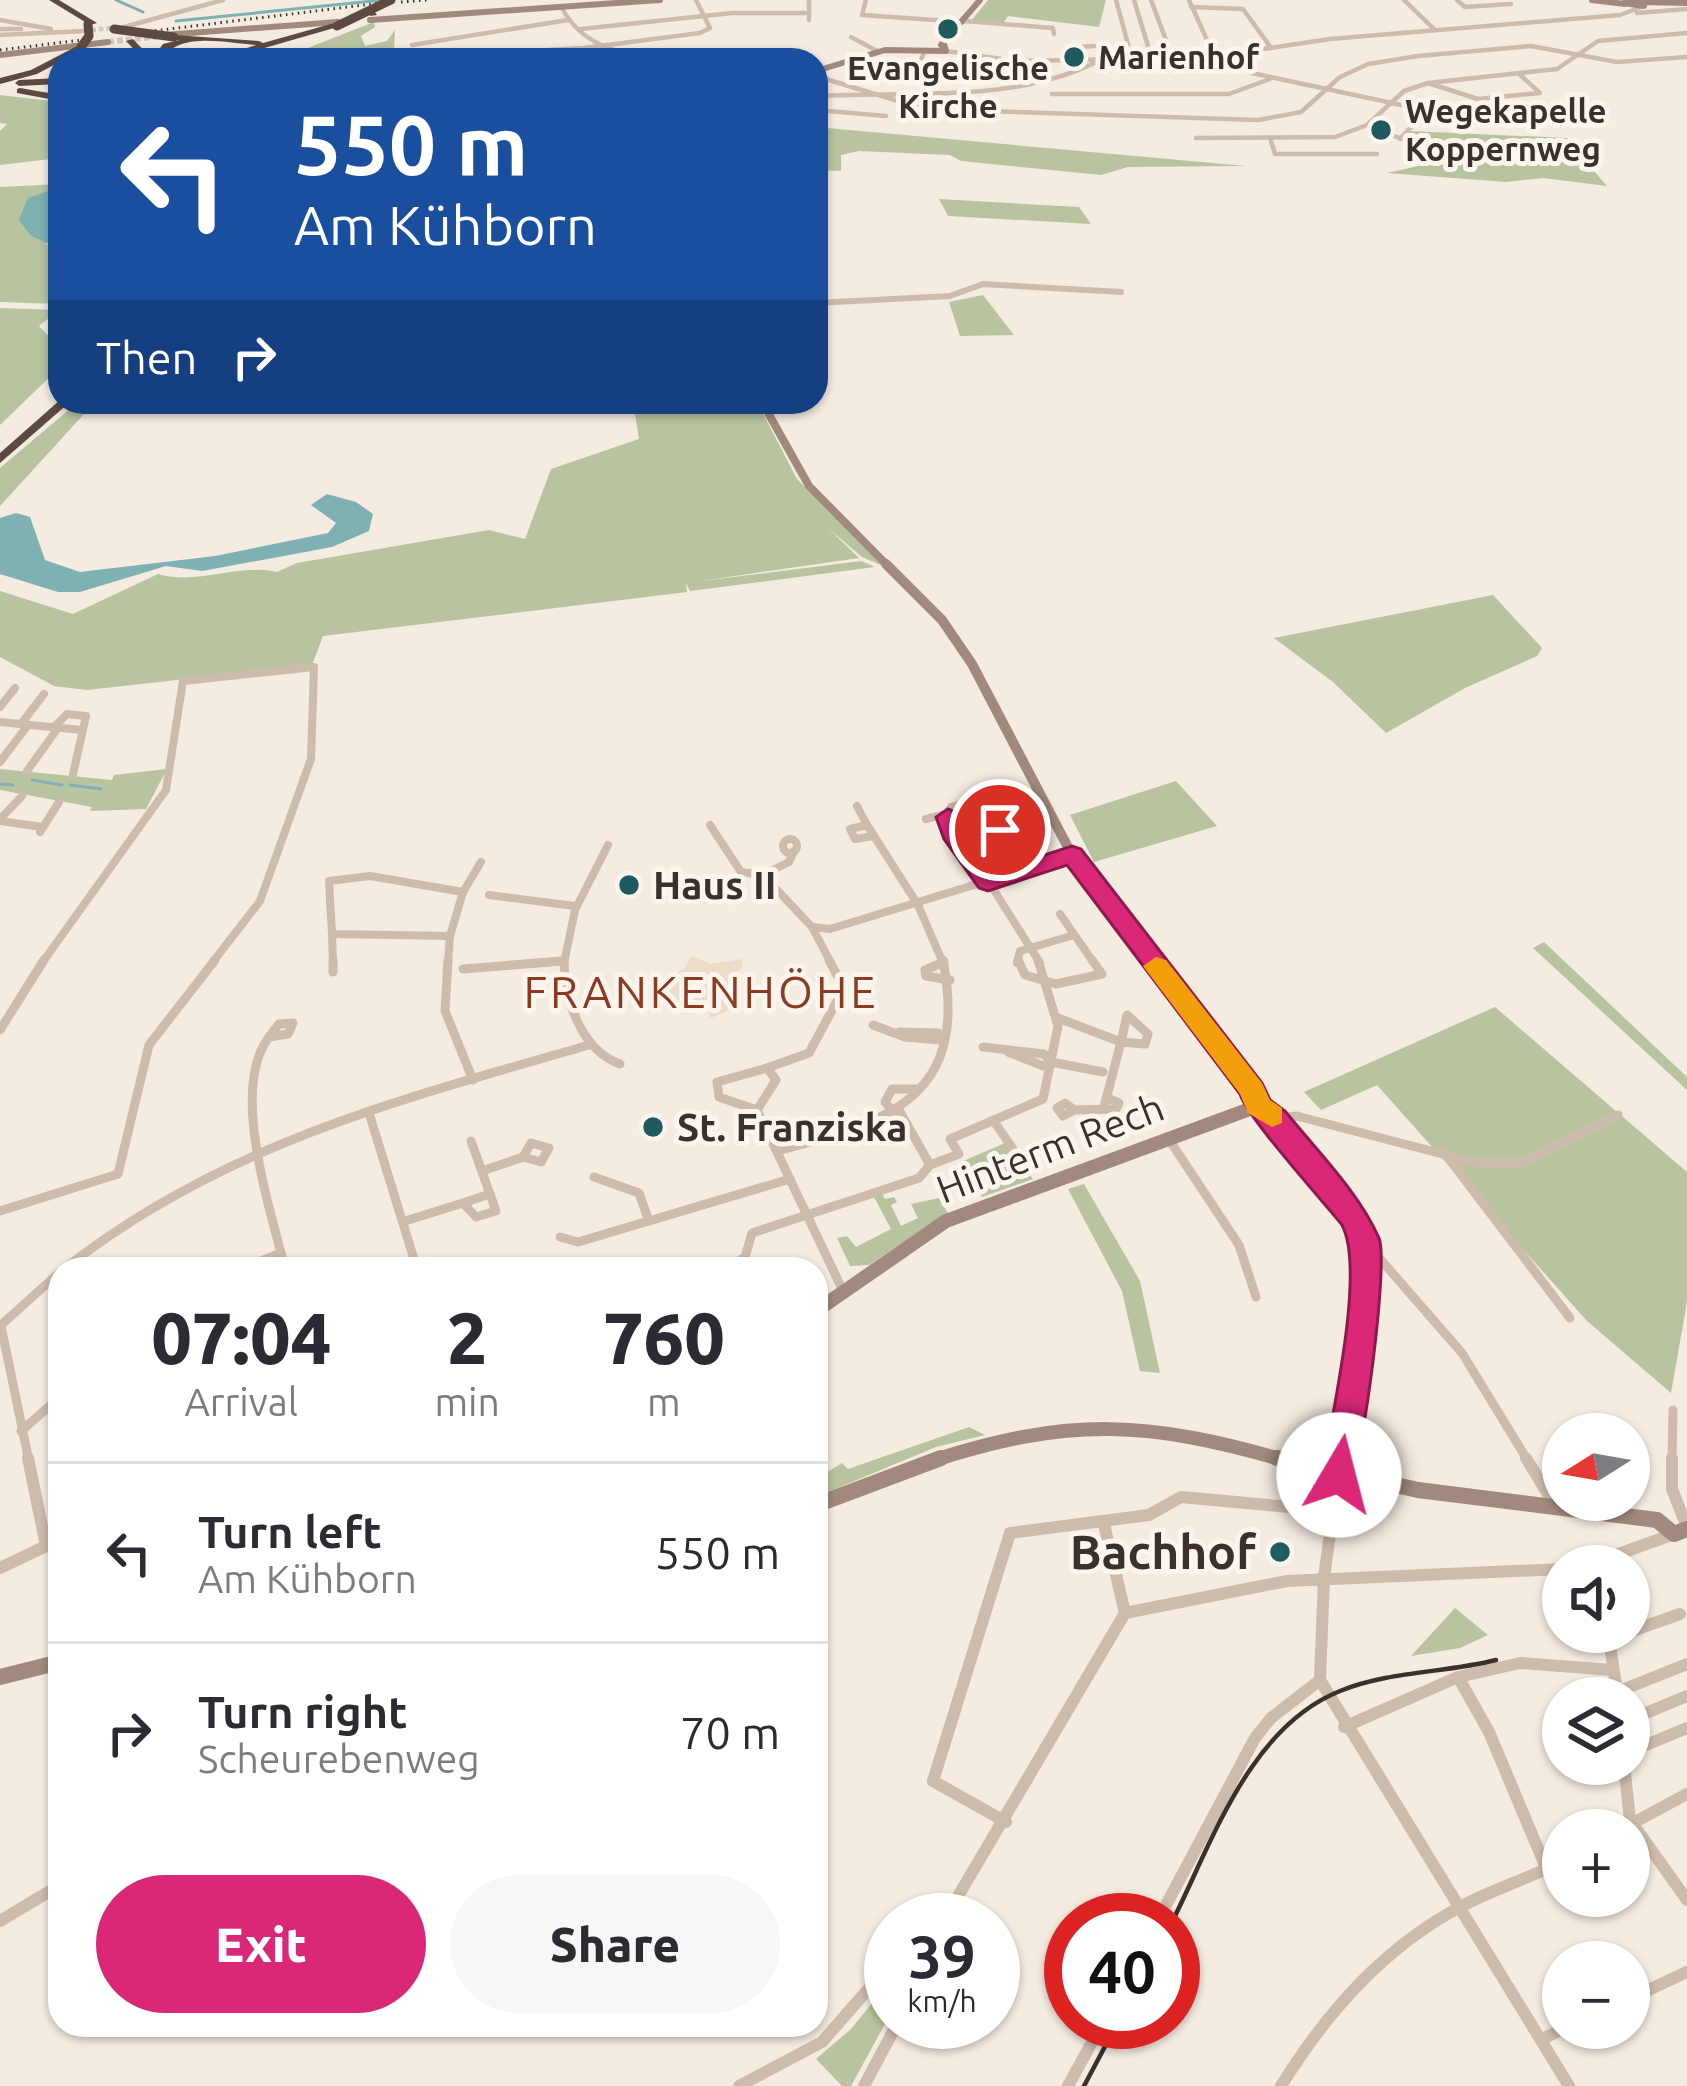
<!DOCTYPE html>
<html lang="en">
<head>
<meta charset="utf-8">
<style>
  body { margin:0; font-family:Ubuntu,sans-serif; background:#f7f7f7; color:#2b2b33; height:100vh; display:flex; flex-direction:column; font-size:45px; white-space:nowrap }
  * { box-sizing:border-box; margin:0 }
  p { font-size:39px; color:#7c7c81 }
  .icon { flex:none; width:66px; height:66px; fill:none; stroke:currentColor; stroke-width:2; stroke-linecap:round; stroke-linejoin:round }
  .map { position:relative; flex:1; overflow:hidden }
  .sheet { position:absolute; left:48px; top:1257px; width:780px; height:780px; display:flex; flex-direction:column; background:#fff; border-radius:36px; box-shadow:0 3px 9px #0004 }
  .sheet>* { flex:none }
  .guide { position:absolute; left:48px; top:48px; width:780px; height:366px; border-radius:36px; box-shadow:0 3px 9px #0004; background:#1a4fa0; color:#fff; overflow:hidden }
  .needle { width:78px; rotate:259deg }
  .buttons { position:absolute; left:1542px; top:1413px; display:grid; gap:24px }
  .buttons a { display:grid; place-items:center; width:108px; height:108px; border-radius:50%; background:#fff; box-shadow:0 3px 9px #0004; font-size:60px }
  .speed { position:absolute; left:864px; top:1893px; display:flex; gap:24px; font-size:60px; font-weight:700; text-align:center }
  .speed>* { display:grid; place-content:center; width:156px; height:156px; border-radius:50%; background:#fff; box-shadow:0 3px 9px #0004; line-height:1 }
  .speed small { font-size:30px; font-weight:400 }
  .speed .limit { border:18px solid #d22; background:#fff; color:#111 }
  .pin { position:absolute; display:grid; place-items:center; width:102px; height:102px; color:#fff; margin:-51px; border:6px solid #fff; border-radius:50%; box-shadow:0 3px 12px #0007 }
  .me { position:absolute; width:132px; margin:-66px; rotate:8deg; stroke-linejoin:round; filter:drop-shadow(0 0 9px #0008) }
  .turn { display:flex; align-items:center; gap:42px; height:252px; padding:0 48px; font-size:54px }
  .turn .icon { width:156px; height:156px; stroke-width:2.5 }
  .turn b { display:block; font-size:84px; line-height:102px }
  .then { display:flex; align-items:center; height:114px; padding:0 48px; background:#0003; gap:24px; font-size:45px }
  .eta { display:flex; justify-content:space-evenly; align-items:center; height:204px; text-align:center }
  .eta b { font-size:72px; font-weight:800; line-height:84px }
  .cta { display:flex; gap:24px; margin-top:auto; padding:24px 48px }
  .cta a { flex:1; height:138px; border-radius:72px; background:#db2777; color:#fff; font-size:48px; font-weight:800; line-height:138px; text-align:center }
  .cta a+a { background:#f7f7f7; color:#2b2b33 }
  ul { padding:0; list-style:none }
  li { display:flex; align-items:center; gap:36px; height:180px; padding:0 48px; border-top:3px solid #e1e1e2 }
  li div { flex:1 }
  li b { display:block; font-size:45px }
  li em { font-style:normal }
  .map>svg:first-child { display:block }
  .green { fill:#b8c4a0 }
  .plaza { fill:#ecdcc8 }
  .water { fill:#7fb0b2 }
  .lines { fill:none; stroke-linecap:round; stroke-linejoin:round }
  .stream { stroke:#7fb0b2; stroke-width:3 }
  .street-tunnel { stroke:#cfc6bd; stroke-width:4.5; stroke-dasharray:4.5 3; stroke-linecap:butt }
  .secondary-tunnel { stroke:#cfc6bd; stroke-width:6; stroke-dasharray:6 3; stroke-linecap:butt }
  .street-far4 { stroke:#cdbbac; stroke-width:4.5 }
  .street-far3 { stroke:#cdbbac; stroke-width:6 }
  .street-far2 { stroke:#cdbbac; stroke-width:8 }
  .street-far1 { stroke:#cdbbac; stroke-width:9 }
  .street { stroke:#cdbbac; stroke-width:12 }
  .secondary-far4 { stroke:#a18a7d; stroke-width:6 }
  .secondary-far3 { stroke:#a18a7d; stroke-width:8 }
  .secondary-far2 { stroke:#a18a7d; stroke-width:10 }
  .secondary-far1 { stroke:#a18a7d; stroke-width:14 }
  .secondary { stroke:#a18a7d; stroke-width:16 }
  .highway { fill:#5c4a42; fill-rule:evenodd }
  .tram { stroke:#3b302b; stroke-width:4.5 }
  .rail { stroke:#3b302b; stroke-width:3; stroke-dasharray:1.5 4.5; stroke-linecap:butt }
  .highway-bridge { stroke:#5c4a42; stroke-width:9 }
  .route { fill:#db2777; stroke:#8e194d; stroke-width:3 }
  .slow { fill:#f59e0b }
  .poi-dot { fill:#1f5a5e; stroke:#fbf5ee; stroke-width:4.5 }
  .labels { text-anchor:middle; stroke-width:10; stroke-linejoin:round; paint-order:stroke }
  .far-poi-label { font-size:33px; font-weight:bold; fill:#3b302b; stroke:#fbf5ee; text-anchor:start }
  .poi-label { font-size:39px; font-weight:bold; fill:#3b302b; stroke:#fbf5ee; text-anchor:start }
  .street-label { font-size:39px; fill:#3b302b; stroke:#fbf5ee }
  .quarter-label { font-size:45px; letter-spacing:3px; fill:#8c3b22; stroke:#fbf5ee }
  .near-poi-label { font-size:48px; font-weight:bold; fill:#3b302b; stroke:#fbf5ee; text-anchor:end }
</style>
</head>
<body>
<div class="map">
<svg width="1687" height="2086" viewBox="0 0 1687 2086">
  <rect width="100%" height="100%" fill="#f4ebe1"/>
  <g class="green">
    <polygon points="988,0 1106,0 1099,27 1008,16 1003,23 971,21"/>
    <polygon points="374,22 375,27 361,36 365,46 387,41 395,30 394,49 277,60"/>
    <polygon points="0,95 60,102 60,158 0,165 0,131 7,124 0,123"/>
    <polygon points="816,127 1246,166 1128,167 1101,175 961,161 950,155 859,151 841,155 841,171 816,170"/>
    <polygon points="1409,131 1567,138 1574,147 1505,156 1581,156 1607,186 1543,178 1506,182 1387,173 1436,162 1404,138"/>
    <polygon points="60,184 51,187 46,244 60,249 60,304 0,302 0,187"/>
    <polygon points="939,199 1079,207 1091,224 948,216"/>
    <polygon points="983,295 1014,335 960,336 949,302"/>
    <polygon points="0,308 59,310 39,326 60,348 60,367 0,425"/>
    <polygon points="78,402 95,402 0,506 0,468"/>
    <path d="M 633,402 L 757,402 L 797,479 L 883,566 L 862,557 L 828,528 L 859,558 L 701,581 L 861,561 L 875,567 L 690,591 L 686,583 L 687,592 L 323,636 L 312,665 L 87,690 L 54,686 L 0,657 L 0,591 L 73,614 L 158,574 C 198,586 237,563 277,572 L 297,563 L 489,530 L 525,539 L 551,469 L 639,439 Z"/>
    <polygon points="1493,595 1542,648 1537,656 1465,688 1386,733 1333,682 1274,638"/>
    <polygon points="0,769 112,780 114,775 167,769 146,809 90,811 92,807 0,790"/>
    <polygon points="1176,781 1217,826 1094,862 1070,815"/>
    <polygon points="1544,942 1687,1077 1687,1090 1533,948"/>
    <polygon points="1495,1007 1687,1172 1687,1302 1671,1393 1587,1321 1377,1085 1321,1110 1304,1092"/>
    <polygon points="1005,1143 1033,1179 982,1197 961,1162"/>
    <polygon points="1084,1184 1140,1281 1160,1373 1140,1371 1122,1291 1068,1189"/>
    <polygon points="882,1194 885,1199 894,1197 897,1202 891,1205 901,1226 918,1218 911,1204 939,1198 948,1213 869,1265 850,1266 837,1238 847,1236 856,1247 891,1229 874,1197"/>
    <polygon points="969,1427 985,1435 936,1447 816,1497 816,1479 842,1463 848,1469"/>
    <polygon points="1455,1608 1488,1635 1460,1648 1411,1656"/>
    <polygon points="891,1980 891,2013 851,2086 842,2086 816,2059 851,2029"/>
  </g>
  <polygon class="plaza" points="692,956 710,964 742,959 742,968 733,974 741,990 734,1008 711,1018 708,1012 684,1014 675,1001 656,1007 653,985 684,969"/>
  <g class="water">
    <polygon points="60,187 60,249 31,236 19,220 28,198"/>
    <polygon points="327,494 356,502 373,514 369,531 332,547 202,571 166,566 80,592 58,592 0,574 0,518 16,513 30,517 45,560 80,572 215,556 328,533 336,523 311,505"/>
  </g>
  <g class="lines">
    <g class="stream">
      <polyline points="116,0 143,12"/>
      <polyline points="176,21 383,0"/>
      <polyline points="32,780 62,785"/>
      <polyline points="0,784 13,785"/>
      <polyline points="70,785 101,789"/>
    </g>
    <polyline class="street-tunnel" points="84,31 120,27"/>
    <polyline class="secondary-tunnel" points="108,42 161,36"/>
    <g class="street-far4">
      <polyline points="809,0 809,20"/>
      <polyline points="866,0 862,15 964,22"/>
      <polyline points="1116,0 1132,59"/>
      <polyline points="1134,0 1152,59"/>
      <polyline points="1151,0 1173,59"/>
      <polyline points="1189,0 1207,40 1252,73 1448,115"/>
      <polyline points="1404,0 1435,30"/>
      <polyline points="1457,0 1465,7 1511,4"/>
      <polyline points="1191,7 1243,9 1271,48"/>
      <path d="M 563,10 C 584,47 626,58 666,56"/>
      <polyline points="1637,13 1687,9"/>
      <polyline points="0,20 51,29"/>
      <polyline points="965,21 1053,28 1054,34"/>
      <polyline points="124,27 223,0"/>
      <polyline points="0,29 21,29"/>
      <polyline points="581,29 732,13 805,13"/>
      <polyline points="0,35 84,31"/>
      <polyline points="851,37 879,52"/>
      <polyline points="412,45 568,20"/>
      <polyline points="946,51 1015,61 1202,58 1330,39 1620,15 1641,7"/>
      <polyline points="421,57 584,48 700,33 710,28 696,0"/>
      <polyline points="1085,59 1080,47 1094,46"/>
      <polyline points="699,60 734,56"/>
      <polyline points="916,73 925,50"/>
      <polyline points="957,73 966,56"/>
      <polyline points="816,76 924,109 1258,120 1301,112 1340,77 1368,64 1418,56 1531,46 1617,62 1687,57"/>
      <polyline points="1428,83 1478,99 1540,93 1519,74"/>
      <polyline points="1052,94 1229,94 1270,79"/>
      <path d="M 816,96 C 908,91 1019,104 1102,59"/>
      <polyline points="816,110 886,116"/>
      <polyline points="1375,129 1411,142"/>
      <polyline points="1196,138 1335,137 1367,125 1404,91 1428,83 1557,69 1598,41 1687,33"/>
      <polyline points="1400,139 1426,111"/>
      <polyline points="1271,141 1275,154 1377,154"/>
    </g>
    <polyline class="street-far3" points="816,303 950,296 983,284 1121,292"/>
    <g class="street-far2">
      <polyline points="0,707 15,688"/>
      <polyline points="0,722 82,730"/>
      <polyline points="21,724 44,694"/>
      <polyline points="53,728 67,714 86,716 73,774"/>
      <polyline points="0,762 28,725"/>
      <polyline points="27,771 58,728"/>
      <polyline points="857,806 867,825"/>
      <polyline points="980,813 1000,830"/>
      <polyline points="946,814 951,807 972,802 980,813 955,824 948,817"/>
      <polyline points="0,819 22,796"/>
      <polyline points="926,819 946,814 1040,963"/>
      <polyline points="0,821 42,827"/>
      <polyline points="710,825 741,872 763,875"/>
      <polyline points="40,832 59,802"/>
      <polyline points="873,836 855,839 850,829 867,825 918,905 943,963"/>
      <circle cx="790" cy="846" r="7"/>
      <polyline points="794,851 789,862 763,875 812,927 831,963"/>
      <polygon points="370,876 463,892 450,936 332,934 329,881"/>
      <polyline points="463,892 481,862"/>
      <polyline points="489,895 575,906"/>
      <polyline points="1060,914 1094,963"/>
      <polyline points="813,927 830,929 1072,855"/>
      <polyline points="332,934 333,963"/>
      <polyline points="42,963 166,790 183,681 314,667 311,759 260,901 212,963"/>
      <polyline points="448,963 450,936"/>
      <polyline points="538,963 562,961"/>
      <polyline points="564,963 575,910 608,845"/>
      <polyline points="1017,963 1020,951 1074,935"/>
    </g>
    <g class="street-far1">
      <polyline points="333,960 333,972"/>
      <polyline points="448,960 445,1011 473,1080"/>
      <path d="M 564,960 C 564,999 581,1050 620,1064"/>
      <polyline points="1018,960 1025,975 1056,984 1102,974 1092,960"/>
      <polyline points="944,962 925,970 926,976 950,980"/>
      <polyline points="463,969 562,961"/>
      <polygon points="1127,1015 1148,1034 1145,1044 1121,1042"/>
      <polyline points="1058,1018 1121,1042"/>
      <polygon points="293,1023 288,1034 269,1037 279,1024"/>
      <polyline points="873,1025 905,1037 941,1040"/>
      <polyline points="0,1030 44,960"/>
      <polyline points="899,1032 938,1033 942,1040"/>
      <path d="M 269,1037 C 229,1089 271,1210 285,1269"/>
      <polyline points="983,1047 1044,1054 1051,1062 1103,1072"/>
      <polyline points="1008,1052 1043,1066 1051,1062"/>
      <polyline points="767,1068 809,1053 844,988 829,960"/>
      <polygon points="767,1068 776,1080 757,1110 719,1097 717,1082"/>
      <polygon points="1065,1103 1074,1110 1063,1116 1057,1108"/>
      <polyline points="1104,1107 1121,1042"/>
      <polyline points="757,1110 843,1291"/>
      <polyline points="899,1110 930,1165"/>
      <polyline points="1074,1110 1116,1109 1119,1103 1108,1098"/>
      <polyline points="369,1113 417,1269"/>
      <polyline points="894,1113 885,1102 892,1089 919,1089"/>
      <polyline points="1276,1118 1297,1116 1477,1163 1521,1163 1618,1115"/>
      <polyline points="993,1120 1013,1149"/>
      <polyline points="1168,1138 1239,1245 1256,1297"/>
      <polygon points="531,1143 549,1148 541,1162 523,1157"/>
      <path d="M 777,1151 C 886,1122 970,1100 943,960"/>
      <polyline points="1446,1155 1570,1318"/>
      <polyline points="482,1171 523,1157"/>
      <polyline points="594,1177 639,1193 649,1221"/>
      <polyline points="463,1203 490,1194 471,1141"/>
      <polyline points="0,1211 118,1174 149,1045 215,960"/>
      <polyline points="405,1221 463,1203 476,1217 496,1211 490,1194"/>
      <polyline points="560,1237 578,1242 790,1179"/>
      <polyline points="1367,1244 1462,1353 1528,1461"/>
      <path d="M 64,1269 C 223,1144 399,1100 589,1045"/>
      <polyline points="241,1269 281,1253"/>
      <polyline points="538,1269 544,1269"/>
      <polyline points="725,1269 745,1257 752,1233 919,1178 930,1165 959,1154 950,1139 1043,1099 1058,1026 1038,960"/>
      <polyline points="0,1326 60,1272"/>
      <polyline points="1,1326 29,1461"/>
      <polyline points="21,1431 60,1397"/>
      <polyline points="1672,1461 1673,1410"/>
    </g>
    <g class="street">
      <polyline points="28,1458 46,1546"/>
      <polyline points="1526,1458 1557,1509"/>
      <polyline points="1672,1458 1672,1489 1687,1527"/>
      <polyline points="1337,1484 1324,1577 1320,1680 1569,2086"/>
      <polyline points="1104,1524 1125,1613"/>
      <polyline points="1602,1566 1613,1556 1674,1534"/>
      <polyline points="0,1568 46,1546 60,1549"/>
      <polyline points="1608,1632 1617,1692"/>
      <polyline points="1629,1632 1680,1614"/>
      <polyline points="1458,1677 1489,1732 1547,1870"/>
      <polyline points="1617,1692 1687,1664"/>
      <polyline points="1629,1720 1687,1696"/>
      <polyline points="1344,1727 1458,1677 1520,1663 1613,1670"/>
      <polyline points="1629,1752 1687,1728"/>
      <polyline points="1624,1764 1630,1820 1687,1900"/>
      <polyline points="1006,1822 933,1781 1010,1533 1149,1515 1181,1497 1333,1511"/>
      <polyline points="1620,1830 1687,1794"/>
      <polyline points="944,1920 1125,1613 1287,1581 1563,1569"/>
      <polyline points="1158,1920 1255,1738 1271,1718 1320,1680"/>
      <polyline points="0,1921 60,1885"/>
      <polyline points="1629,1999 1687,1972"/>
      <polyline points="1542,2039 1565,2028"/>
      <polyline points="739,2086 822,2042 891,1963"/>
      <polyline points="864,2086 898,2022"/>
      <polyline points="1068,2086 1103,2022"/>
      <path d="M 1281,2086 C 1327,2012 1384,1947 1462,1906 C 1494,1889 1530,1878 1563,1861"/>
    </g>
    <g class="secondary-far4">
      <polyline points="1592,0 1625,4"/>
      <polygon points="1636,1 1644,6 1624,3"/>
      <polyline points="1641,2 1687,3"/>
      <polyline points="370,20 660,0"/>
      <polyline points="163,35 338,22"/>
      <polyline points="941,45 980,0"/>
      <polyline points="0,55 108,42"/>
      <polyline points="816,71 885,50 946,51 944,44"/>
    </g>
    <polyline class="secondary-far3" points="762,402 809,486 889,567"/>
    <polyline class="secondary-far2" points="886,564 942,620 972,664 1072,855 1155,963"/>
    <g class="secondary-far1">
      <polyline points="1152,960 1338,1198 1367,1244 1341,1461"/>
      <polyline points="816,1311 946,1221 1258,1106"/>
      <path d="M 932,1461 C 1070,1416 1150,1421 1287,1461"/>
    </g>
    <g class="secondary">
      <polyline points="1277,1458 1418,1490 1657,1520 1674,1534 1687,1529"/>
      <polyline points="1339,1475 1341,1458"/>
      <polyline points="816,1505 941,1458"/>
      <polyline points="0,1677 60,1662"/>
    </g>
    <g class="highway">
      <polygon points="49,0 59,0 97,23 90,25"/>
      <polygon points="374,11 377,15 370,16 370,12"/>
      <path d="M 338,22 L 341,26 L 223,60 L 210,60 L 256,45 C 224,43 181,31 160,60 L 144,60 L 126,41 L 133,39 L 152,59 L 163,44 L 179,40 L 171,39 L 174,35 L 259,41 L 263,43 Z"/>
      <polygon points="81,44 84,49 37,74 0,84 0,78 31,70"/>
      <polygon points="100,50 134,58 135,60 100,56 66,60"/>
      <polygon points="60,78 60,84 19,86 15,83 19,80"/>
      <polygon points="20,88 60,95 60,101 17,93 17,89"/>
      <polygon points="60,400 60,402 70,402 0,463 0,453"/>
    </g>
    <g class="tram">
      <path d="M 1173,1920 C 1213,1840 1250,1727 1340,1691 C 1389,1671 1445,1673 1496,1660"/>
      <polyline points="1084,2086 1118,2022"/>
    </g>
    <g class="rail">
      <polyline points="401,2 427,0"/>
      <polyline points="137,33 380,3"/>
      <polyline points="0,50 82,40"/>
    </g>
    <g class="highway-bridge">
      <polyline points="337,26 391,0"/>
      <polyline points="114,29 174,37"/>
      <polyline points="81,47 89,36 88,24"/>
    </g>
  </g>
  <path class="route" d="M 980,805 L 1012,830 L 1000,838 L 977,823 L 964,829 L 993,872 L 1072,846 L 1081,849 L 1262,1083 L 1270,1100 L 1285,1111 C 1317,1151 1358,1191 1379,1238 C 1389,1262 1363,1458 1350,1485 L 1339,1490 L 1327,1485 L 1322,1475 C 1331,1418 1366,1271 1342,1225 C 1321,1199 1247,1117 1240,1094 L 1067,865 L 988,891 L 979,888 L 944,839 L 936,817 L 948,809 L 958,813 Z"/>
  <polygon class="slow" points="1156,957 1166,960 1262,1083 1270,1100 1282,1108 1282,1123 1272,1127 1248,1113 1240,1094 1143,966"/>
  <g class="poi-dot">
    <circle cx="948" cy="29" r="12"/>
    <circle cx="1074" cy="57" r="12"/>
    <circle cx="1381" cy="130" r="12"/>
    <circle cx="629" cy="885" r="12"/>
    <circle cx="653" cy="1127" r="12"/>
    <circle cx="1280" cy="1552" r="12"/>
  </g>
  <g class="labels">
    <g class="far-poi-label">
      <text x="1098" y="69">Marienhof</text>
      <text x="948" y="80" text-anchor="middle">Evangelische<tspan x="948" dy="38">Kirche</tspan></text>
      <text x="1405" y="123">Wegekapelle<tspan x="1405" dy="38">Koppernweg</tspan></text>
    </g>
    <g class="poi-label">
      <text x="653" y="899">Haus II</text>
      <text x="677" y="1141">St. Franziska</text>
    </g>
    <g class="street-label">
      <text transform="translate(1050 1148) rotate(-21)" y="14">Hinterm Rech</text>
    </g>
    <g class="quarter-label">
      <text x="701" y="1008">FRANKENHÖHE</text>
    </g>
    <g class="near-poi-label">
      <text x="1256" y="1569">Bachhof</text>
    </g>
  </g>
</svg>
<div class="buttons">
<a><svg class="needle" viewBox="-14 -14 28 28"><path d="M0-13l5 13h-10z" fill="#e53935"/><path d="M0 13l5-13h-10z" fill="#7c7c81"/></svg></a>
<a><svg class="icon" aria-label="sound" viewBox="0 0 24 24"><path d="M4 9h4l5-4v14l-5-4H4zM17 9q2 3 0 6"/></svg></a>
<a><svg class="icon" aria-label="layers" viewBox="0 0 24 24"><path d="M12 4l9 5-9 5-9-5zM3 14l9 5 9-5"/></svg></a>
<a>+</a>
<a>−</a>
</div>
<div class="speed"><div>39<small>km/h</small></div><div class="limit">40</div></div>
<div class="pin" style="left:1000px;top:830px;background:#d93025"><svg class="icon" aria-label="arrive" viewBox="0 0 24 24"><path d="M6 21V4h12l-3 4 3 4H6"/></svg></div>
<svg class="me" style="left:1339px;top:1475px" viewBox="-20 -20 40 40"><circle r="19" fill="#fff"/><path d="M0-13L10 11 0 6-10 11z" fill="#db2777"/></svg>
<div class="guide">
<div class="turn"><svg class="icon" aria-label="left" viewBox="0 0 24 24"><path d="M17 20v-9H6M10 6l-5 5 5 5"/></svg><div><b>550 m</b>Am Kühborn</div></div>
<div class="then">Then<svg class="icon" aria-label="right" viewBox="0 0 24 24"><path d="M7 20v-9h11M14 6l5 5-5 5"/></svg></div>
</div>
<section class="sheet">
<div class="eta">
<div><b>07:04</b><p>Arrival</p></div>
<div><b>2</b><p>min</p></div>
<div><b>760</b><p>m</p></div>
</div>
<ul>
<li><svg class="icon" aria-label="left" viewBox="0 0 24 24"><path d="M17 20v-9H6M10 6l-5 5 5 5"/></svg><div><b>Turn left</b><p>Am Kühborn</p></div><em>550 m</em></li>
<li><svg class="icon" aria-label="right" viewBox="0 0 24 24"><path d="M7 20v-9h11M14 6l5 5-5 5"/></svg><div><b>Turn right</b><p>Scheurebenweg</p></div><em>70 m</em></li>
</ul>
<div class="cta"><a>Exit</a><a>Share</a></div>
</section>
</div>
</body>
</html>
